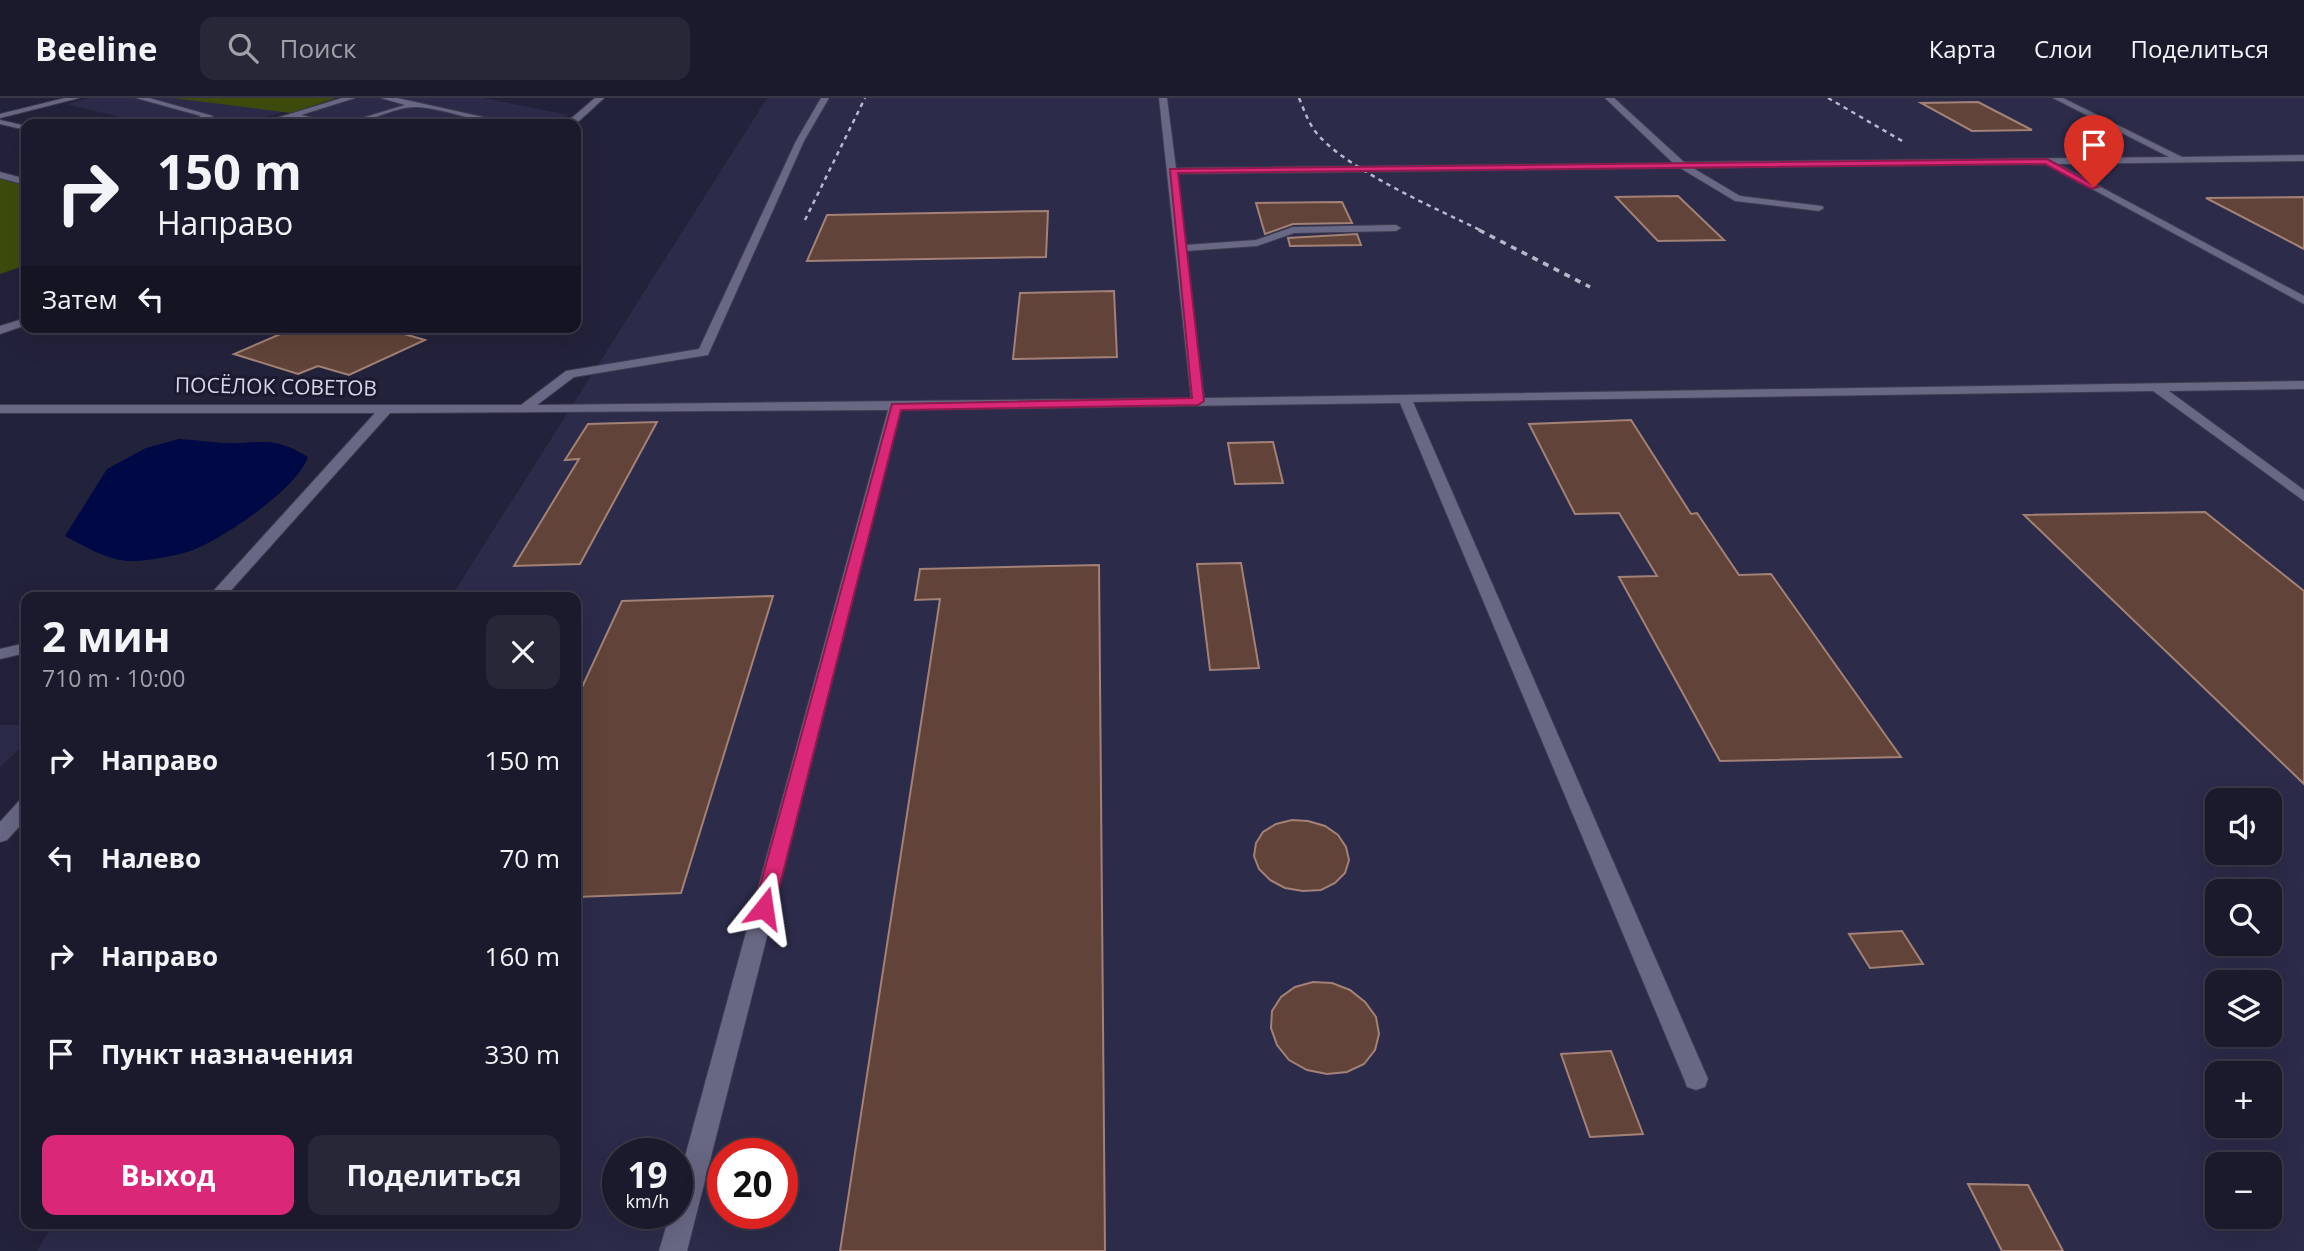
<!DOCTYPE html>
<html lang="ru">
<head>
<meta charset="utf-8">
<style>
  body { margin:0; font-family:"Open Sans",sans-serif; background:#272738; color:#f1f3f6; height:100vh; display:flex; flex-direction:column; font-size:26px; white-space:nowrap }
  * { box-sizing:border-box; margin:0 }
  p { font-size:23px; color:#9fa1a9 }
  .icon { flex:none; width:38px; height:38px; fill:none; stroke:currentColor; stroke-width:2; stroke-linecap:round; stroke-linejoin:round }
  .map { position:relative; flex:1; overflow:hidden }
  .side { position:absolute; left:21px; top:494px; width:560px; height:637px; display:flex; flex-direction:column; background:#1a1a2c; border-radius:14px; box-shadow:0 7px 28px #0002,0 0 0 2px #383848 }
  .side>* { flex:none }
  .guide { position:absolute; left:21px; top:21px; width:560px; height:214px; border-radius:14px; box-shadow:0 7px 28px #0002,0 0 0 2px #383848; background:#1a1a2c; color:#f1f3f6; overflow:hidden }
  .controls { position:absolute; left:2205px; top:690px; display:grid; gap:14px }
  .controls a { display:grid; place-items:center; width:77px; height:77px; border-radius:14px; background:#1a1a2c; box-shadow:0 7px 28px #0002,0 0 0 2px #383848; font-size:35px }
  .speed { position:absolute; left:602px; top:1040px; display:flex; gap:14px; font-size:35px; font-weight:700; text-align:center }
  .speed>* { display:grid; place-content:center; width:91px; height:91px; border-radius:50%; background:#1a1a2c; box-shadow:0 7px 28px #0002,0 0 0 2px #383848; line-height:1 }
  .speed small { font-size:18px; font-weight:400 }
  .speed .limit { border:10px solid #d22; background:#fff; color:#111 }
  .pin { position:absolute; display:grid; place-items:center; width:60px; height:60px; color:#fff; margin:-72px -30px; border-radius:50% 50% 50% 0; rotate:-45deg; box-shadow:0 0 7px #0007 }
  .pin .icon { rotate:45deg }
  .me { position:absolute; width:77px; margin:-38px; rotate:15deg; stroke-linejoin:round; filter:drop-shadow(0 0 5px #0008) }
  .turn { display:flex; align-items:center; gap:24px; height:147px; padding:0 21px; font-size:32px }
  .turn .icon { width:91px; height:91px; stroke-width:2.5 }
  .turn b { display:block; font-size:49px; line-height:60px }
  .then { display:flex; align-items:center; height:66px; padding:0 21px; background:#0003; gap:14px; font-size:26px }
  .round { display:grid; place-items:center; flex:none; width:74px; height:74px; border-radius:14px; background:#272738 }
  .head { display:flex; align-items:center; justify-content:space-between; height:119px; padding:0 21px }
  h1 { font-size:42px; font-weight:700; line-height:52px }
  .cta { display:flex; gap:14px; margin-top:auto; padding:14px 21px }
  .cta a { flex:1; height:80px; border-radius:14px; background:#db2777; color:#fff; font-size:28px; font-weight:700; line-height:80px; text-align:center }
  .cta a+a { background:#272738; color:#f1f3f6 }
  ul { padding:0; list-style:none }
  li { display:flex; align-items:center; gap:21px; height:98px; padding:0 21px }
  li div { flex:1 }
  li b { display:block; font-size:26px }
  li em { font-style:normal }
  header { display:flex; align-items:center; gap:42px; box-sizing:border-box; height:98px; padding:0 35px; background:#1a1a2c; border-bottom:2px solid #383848 }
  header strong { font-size:33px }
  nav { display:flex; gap:38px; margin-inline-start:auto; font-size:24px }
  .search { width:490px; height:63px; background:#272738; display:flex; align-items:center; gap:18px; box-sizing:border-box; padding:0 24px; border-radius:14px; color:#9fa1a9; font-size:26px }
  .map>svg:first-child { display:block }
  .built { fill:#2c2b4a; fill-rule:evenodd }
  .green { fill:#3d4c0d }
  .water { fill:#000846 }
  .building { fill:#614339; stroke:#a38176; stroke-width:2 }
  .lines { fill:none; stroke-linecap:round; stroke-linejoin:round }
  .minor-casing { stroke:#3d3c51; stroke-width:2 }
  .minor { fill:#686885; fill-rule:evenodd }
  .rail-far1 { stroke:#b7b8ca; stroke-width:2.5; stroke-dasharray:4.5 4.5; stroke-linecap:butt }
  .rail { stroke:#b7b8ca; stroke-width:3.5; stroke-dasharray:6 6; stroke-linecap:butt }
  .route { fill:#db2777; stroke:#8e194d; stroke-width:2 }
  .labels { text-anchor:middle; stroke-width:6; stroke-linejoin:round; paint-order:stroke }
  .far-street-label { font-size:21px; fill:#d5d6e7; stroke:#1a1930 }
</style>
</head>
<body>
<header>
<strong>Beeline</strong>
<div class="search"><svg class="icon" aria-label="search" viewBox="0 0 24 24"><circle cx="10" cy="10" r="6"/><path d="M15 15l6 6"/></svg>Поиск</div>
<nav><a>Карта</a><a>Слои</a><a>Поделиться</a></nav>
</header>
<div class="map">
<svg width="2304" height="1153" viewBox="0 0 2304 1153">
  <rect width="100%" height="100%" fill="#23223b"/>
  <g class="built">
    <polygon points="91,0 234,0 290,12 241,26 150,26 66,6"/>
    <polygon points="344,0 483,0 569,17 549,26 249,26"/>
    <path d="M 767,0 L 2304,0 L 2304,1153 L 37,1153 L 54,1125 L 576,1125 L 576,499 L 451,499 ZM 2217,702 L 2270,702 L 2270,754 L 2217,754 ZM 2217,793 L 2270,793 L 2270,845 L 2217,845 ZM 2217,884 L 2270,884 L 2270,936 L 2217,936 ZM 2217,975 L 2270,975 L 2270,1027 L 2217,1027 ZM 618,1055 L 677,1055 L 677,1115 L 618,1115 ZM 723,1055 L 782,1055 L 782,1115 L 723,1115 ZM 2217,1066 L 2270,1066 L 2270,1118 L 2217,1118 Z"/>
    <polygon points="0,627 26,627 26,645 0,669"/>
  </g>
  <g class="green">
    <polygon points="173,0 336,0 291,15"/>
    <polygon points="0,79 26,85 26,167 0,176"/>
  </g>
  <path class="water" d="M 179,341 C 199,342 220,346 240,345 C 270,343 280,342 308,359 C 297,391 225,439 193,452 C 181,457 143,464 129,463 C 107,462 84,448 65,438 L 107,371 L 146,350 Z"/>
  <g class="building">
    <polygon points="1978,4 2032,32 1972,33 1921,5"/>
    <polygon points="1678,98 1724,142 1658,143 1616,99"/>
    <polygon points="2304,99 2304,151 2206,100"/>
    <polygon points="1342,104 1352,125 1293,126 1265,136 1256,105"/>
    <polygon points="1048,113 1046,159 807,163 827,117"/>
    <polygon points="1357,136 1361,147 1290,148 1288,140"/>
    <polygon points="1114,193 1117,259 1013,261 1020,195"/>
    <polygon points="297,229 380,229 425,242 349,277 318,268 298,276 234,256"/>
    <polygon points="1631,322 1691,416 1697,415 1739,477 1771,476 1901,659 1720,663 1619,479 1657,478 1619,415 1575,416 1529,326"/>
    <polygon points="657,324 580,466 514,468 579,361 565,362 588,326"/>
    <polygon points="1273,344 1283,385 1235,386 1228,345"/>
    <polygon points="2205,414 2304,493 2304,686 2024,417"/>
    <polygon points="1241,465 1259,570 1210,572 1197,466"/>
    <polygon points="1099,467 1105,1153 840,1153 940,501 915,502 920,471"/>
    <polygon points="773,498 681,795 576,799 576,602 622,503"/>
    <polygon points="1292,722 1308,723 1325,728 1338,737 1346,749 1349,762 1345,775 1335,785 1321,792 1303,793 1285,790 1270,782 1259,771 1254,758 1256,745 1263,734 1276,726"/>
    <polygon points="1902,833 1923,866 1870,870 1849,836"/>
    <polygon points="1313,884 1332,885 1350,892 1365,904 1376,919 1379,936 1375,952 1364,966 1347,974 1327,976 1307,972 1289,962 1277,947 1271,930 1272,913 1281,899 1295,889"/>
    <polygon points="1611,953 1643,1036 1590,1039 1561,956"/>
    <polygon points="1968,1086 2028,1087 2063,1153 2002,1153"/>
  </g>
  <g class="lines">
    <defs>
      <g id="minor">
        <polygon points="65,0 79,0 0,20 0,16"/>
        <polygon points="136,0 149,0 213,18 197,26 187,26 201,18"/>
        <polygon points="342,0 355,0 301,17 338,26 291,20 269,26 257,26"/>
        <path d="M 381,0 L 397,0 L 515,26 C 482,28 450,11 417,9 C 393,8 367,27 342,26 L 405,7 Z"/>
        <polygon points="595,0 604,0 579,23 559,26 573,19"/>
        <polygon points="821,0 829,0 804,43 708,257 574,279 537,307 1191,300 1159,0 1167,0 1176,70 1673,65 1605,0 1614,0 1684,64 2169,59 2053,0 2063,0 2182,59 2304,57 2304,63 2058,66 2304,198 2304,206 2046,66 1693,70 1740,98 1822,108 1824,110 1819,113 1735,103 1680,70 1176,76 1185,147 1256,142 1293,129 1396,127 1401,130 1396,133 1294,135 1257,148 1186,153 1204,300 2304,283 2304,291 2169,293 2304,392 2304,403 2153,293 1413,304 1708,981 1705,989 1696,992 1687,989 1684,981 1400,305 901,312 687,1153 659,1153 670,1115 677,1115 677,1088 888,312 390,315 225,499 208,499 375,315 0,315 0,307 521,307 566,273 699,251 796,43"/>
        <polygon points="0,22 26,28 26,32 0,26"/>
        <polygon points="0,74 26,81 26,87 0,80"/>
        <polygon points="26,220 26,227 0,236 0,228"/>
        <polygon points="26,545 26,555 0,561 0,551"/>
        <polygon points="26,701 26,721 7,742 0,744 0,724 19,703"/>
      </g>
    </defs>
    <use href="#minor" class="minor-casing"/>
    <use href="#minor" class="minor"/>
    <g class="rail-far1">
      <path d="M 1299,0 C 1305,14 1309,27 1319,38 C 1352,74 1437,111 1482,133"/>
      <polyline points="1828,0 1904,44"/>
      <polyline points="805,122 865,0"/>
    </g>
    <polyline class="rail" points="1479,132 1590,189"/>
  </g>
  <polygon class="route" points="2047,61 2098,89 2091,91 2045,66 1178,75 1204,303 1198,307 901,312 774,810 771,815 764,818 757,815 754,810 892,306 1192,300 1170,71"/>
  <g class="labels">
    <g class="far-street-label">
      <text transform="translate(276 289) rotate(1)" y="7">ПОСЁЛОК СОВЕТОВ</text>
    </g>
  </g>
</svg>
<div class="controls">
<a><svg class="icon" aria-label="sound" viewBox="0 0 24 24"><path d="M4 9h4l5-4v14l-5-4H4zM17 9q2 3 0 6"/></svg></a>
<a><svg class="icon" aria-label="search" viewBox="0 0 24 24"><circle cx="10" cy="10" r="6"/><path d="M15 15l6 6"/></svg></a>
<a><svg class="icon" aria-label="layers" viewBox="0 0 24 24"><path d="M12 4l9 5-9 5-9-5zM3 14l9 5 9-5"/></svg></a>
<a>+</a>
<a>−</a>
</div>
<div class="speed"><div>19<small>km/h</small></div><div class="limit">20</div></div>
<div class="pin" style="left:2094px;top:89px;background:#d93025"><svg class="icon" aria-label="arrive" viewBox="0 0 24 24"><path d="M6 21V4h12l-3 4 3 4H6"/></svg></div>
<svg class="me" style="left:764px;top:810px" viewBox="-20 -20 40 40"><path d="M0-17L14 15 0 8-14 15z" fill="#db2777" stroke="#fff" stroke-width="4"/></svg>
<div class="guide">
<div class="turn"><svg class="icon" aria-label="right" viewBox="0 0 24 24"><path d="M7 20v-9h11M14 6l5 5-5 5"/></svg><div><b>150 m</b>Направо</div></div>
<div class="then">Затем<svg class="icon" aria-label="left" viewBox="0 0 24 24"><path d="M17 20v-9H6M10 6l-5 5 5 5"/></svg></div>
</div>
<section class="side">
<div class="head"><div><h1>2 мин</h1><p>710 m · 10:00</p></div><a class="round"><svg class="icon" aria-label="close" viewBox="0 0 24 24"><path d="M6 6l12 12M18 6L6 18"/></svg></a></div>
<ul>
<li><svg class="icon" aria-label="right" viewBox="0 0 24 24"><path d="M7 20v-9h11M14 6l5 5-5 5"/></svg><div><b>Направо</b></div><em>150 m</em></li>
<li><svg class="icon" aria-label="left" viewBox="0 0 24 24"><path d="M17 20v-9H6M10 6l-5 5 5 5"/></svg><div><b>Налево</b></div><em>70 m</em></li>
<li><svg class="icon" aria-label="right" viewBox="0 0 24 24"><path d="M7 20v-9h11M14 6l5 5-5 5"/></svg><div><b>Направо</b></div><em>160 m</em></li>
<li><svg class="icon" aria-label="arrive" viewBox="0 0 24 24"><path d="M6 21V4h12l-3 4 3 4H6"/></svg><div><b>Пункт назначения</b></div><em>330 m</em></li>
</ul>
<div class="cta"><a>Выход</a><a>Поделиться</a></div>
</section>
</div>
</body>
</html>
